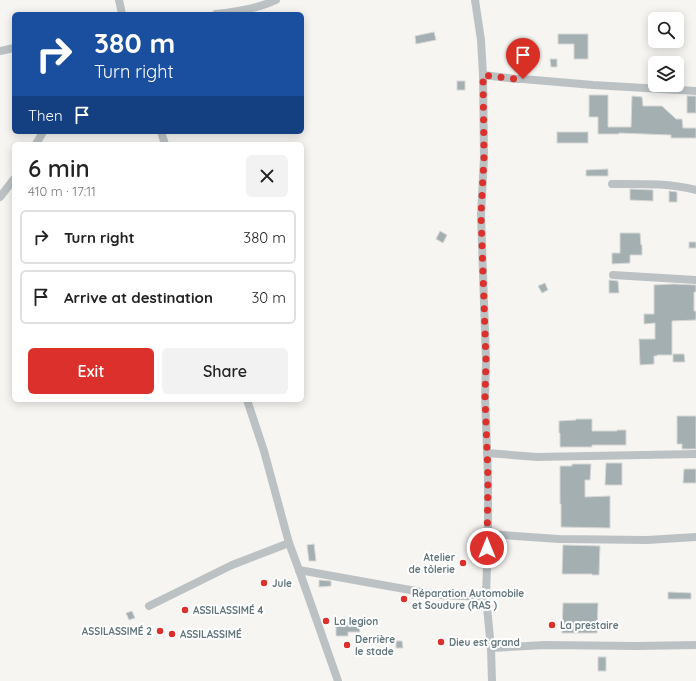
<!DOCTYPE html>
<html lang="en">
<head>
<meta charset="utf-8">
<style>
  body { margin:0; font-family:Quicksand,sans-serif; background:#f2f2f2; color:#222; height:100vh; display:flex; flex-direction:column; font-size:15px; white-space:nowrap }
  * { box-sizing:border-box; margin:0 }
  p { font-size:13px; color:#767676 }
  .icon { flex:none; width:22px; height:22px; fill:none; stroke:currentColor; stroke-width:2; stroke-linecap:round; stroke-linejoin:round }
  .map { position:relative; flex:1; overflow:hidden }
  .side { position:absolute; left:12px; top:142px; width:292px; height:260px; display:flex; flex-direction:column; background:#fff; border-radius:6px; box-shadow:0 2px 10px #0003 }
  .side>* { flex:none }
  .top-card { position:absolute; left:12px; top:12px; width:292px; height:122px; border-radius:6px; box-shadow:0 2px 10px #0003; background:#1a4fa0; color:#fff; overflow:hidden }
  .tools { position:absolute; left:648px; top:12px; display:grid; gap:8px }
  .tools a { display:grid; place-items:center; width:36px; height:36px; border-radius:6px; background:#fff; box-shadow:0 2px 10px #0003; font-size:20px }
  .pin { position:absolute; display:grid; place-items:center; width:34px; height:34px; color:#fff; margin:-41px -17px; border-radius:50% 50% 50% 0; rotate:-45deg; box-shadow:0 0 4px #0007 }
  .pin .icon { rotate:45deg }
  .me { position:absolute; width:44px; margin:-22px; rotate:0deg; stroke-linejoin:round; filter:drop-shadow(0 0 3px #0008) }
  .turn { display:flex; align-items:center; gap:14px; height:84px; padding:0 16px; font-size:18px }
  .turn .icon { width:52px; height:52px; stroke-width:2.5 }
  .turn b { display:block; font-size:28px; line-height:34px }
  .then { display:flex; align-items:center; height:38px; padding:0 16px; background:#0003; gap:8px; font-size:15px }
  .round { display:grid; place-items:center; flex:none; width:42px; height:42px; border-radius:6px; background:#f2f2f2 }
  .summary { display:flex; align-items:center; justify-content:space-between; height:68px; padding:0 16px }
  h1 { font-size:24px; font-weight:600; line-height:30px }
  .primary-button { display:flex; gap:8px; margin-top:auto; padding:8px 16px }
  .primary-button a { flex:1; height:46px; border-radius:6px; background:#dc302c; color:#fff; font-size:16px; font-weight:600; line-height:46px; text-align:center }
  .primary-button a+a { background:#f2f2f2; color:#222 }
  ul { padding:0; list-style:none }
  li { display:flex; align-items:center; gap:12px; height:54px; margin:0 8px 6px; padding:0 8px; border:2px solid #e0e0e0; border-radius:6px }
  li div { flex:1 }
  li b { display:block; font-size:15px }
  li em { font-style:normal }
  .map>svg:first-child { display:block }
  .building { fill:#a4afb2; stroke:#d7d7d5 }
  .lines { fill:none; stroke-linecap:round; stroke-linejoin:round }
  .street { stroke:#bcc2c4; stroke-width:8 }
  .route { stroke:#dc302c; stroke-width:7; stroke-dasharray:0 12.6 }
  .poi-dot { fill:#dc302c; stroke:#fff; stroke-width:1.5 }
  .labels { text-anchor:middle; stroke-width:4; stroke-linejoin:round; paint-order:stroke }
  .poi-label { font-size:10px; font-weight:bold; fill:#62767c; stroke:#fff; text-anchor:start }
</style>
</head>
<body>
<div class="map">
<svg width="696" height="681" viewBox="0 0 696 681">
  <rect width="100%" height="100%" fill="#f6f5f2"/>
  <g class="building">
    <polygon points="434,32 436,40 416,44 415,36"/>
    <polygon points="558,34 588,34 588,59 574,59 574,44 558,44"/>
    <polygon points="550,59 557,59 557,67 551,67"/>
    <rect x="457" y="81" width="8" height="9"/>
    <polygon points="589,95 608,95 608,127 631,127 632,96 642,97 643,106 662,106 676,119 682,119 683,128 696,128 696,138 671,138 671,135 619,133 619,134 598,134 598,117 589,117"/>
    <rect x="687" y="96" width="9" height="17"/>
    <rect x="557" y="132" width="31" height="11"/>
    <polygon points="608,169 608,176 586,176 586,170"/>
    <polygon points="630,189 653,190 653,201 630,200"/>
    <polygon points="669,191 677,192 677,202 669,202"/>
    <polygon points="440,231 447,235 443,243 436,239"/>
    <polygon points="620,233 640,233 641,245 642,245 642,255 630,255 630,263 612,264 612,253 620,253"/>
    <rect x="689" y="242" width="7" height="6"/>
    <polygon points="609,280 618,281 619,293 609,293"/>
    <polygon points="545,283 548,290 542,293 538,286"/>
    <polygon points="674,284 696,285 696,292 694,292 694,311 696,311 696,320 672,321 672,355 657,355 657,356 654,356 654,364 640,365 639,339 655,339 655,323 644,324 644,314 654,314 654,285"/>
    <polygon points="673,354 684,354 685,362 673,362"/>
    <polygon points="677,416 696,416 696,449 682,449 682,444 677,444"/>
    <polygon points="576,419 592,419 592,431 617,431 617,430 626,430 626,445 592,445 592,447 560,447 560,433 559,433 559,421 576,420"/>
    <polygon points="606,463 622,463 622,485 605,485"/>
    <polygon points="572,464 591,464 590,480 585,480 585,497 610,496 610,528 561,527 561,504 560,504 560,466 572,466"/>
    <polygon points="684,469 696,469 696,483 683,483"/>
    <polygon points="314,544 316,561 309,561 307,545"/>
    <polygon points="563,545 600,546 599,575 592,575 592,574 562,574"/>
    <polygon points="319,580 331,581 331,586 319,587"/>
    <polygon points="668,592 691,593 691,599 668,599"/>
    <polygon points="563,603 598,603 597,633 562,633"/>
    <polygon points="132,611 135,618 129,620 126,613"/>
    <polygon points="336,623 348,623 348,626 359,626 360,632 348,632 348,636 336,636"/>
    <polygon points="396,641 402,641 403,648 396,648"/>
    <rect x="598" y="657" width="8" height="14"/>
  </g>
  <g class="lines">
    <g class="street">
      <polyline points="119,0 122,14"/>
      <polyline points="475,0 481,40 483,75 484,157 481,215 486,361 485,396 488,478 488,534 486,597 491,648 492,681"/>
      <path d="M 216,14 C 236,12 257,9 276,0"/>
      <polyline points="0,51 14,48"/>
      <polyline points="483,75 516,79 523,79 593,85 696,91"/>
      <polyline points="161,132 165,144"/>
      <polyline points="36,144 43,132"/>
      <path d="M 612,184 C 640,184 669,183 696,190"/>
      <polyline points="0,197 14,179"/>
      <polyline points="613,275 696,280"/>
      <polyline points="247,400 264,451 289,543 299,570 338,681"/>
      <polyline points="487,453 537,457 696,454"/>
      <polyline points="488,534 559,539 647,540 696,537"/>
      <polyline points="299,570 438,595 486,597"/>
      <polyline points="149,606 232,565 289,543"/>
      <polyline points="491,648 545,645 637,646 696,645"/>
    </g>
  </g>
  <g class="lines">
    <polyline class="route" points="487,548 488,478 485,396 486,361 481,215 484,157 483,75 516,79 523,79"/>
  </g>
  <g class="poi-dot">
    <circle cx="463" cy="563" r="4"/>
    <circle cx="264" cy="583" r="4"/>
    <circle cx="404" cy="599" r="4"/>
    <circle cx="185" cy="610" r="4"/>
    <circle cx="326" cy="621" r="4"/>
    <circle cx="552" cy="625" r="4"/>
    <circle cx="160" cy="631" r="4"/>
    <circle cx="172" cy="634" r="4"/>
    <circle cx="441" cy="642" r="4"/>
    <circle cx="347" cy="645" r="4"/>
  </g>
  <g class="labels">
    <g class="poi-label">
      <text x="455" y="561" text-anchor="end">Atelier<tspan x="455" dy="12">de tôlerie</tspan></text>
      <text x="272" y="587">Jule</text>
      <text x="412" y="597">Réparation Automobile<tspan x="412" dy="12">et Soudure (RAS )</tspan></text>
      <text x="193" y="614">ASSILASSIMÉ 4</text>
      <text x="334" y="625">La legion</text>
      <text x="560" y="629">La prestaire</text>
      <text x="152" y="635" text-anchor="end">ASSILASSIMÉ 2</text>
      <text x="180" y="638">ASSILASSIMÉ</text>
      <text x="355" y="643">Derrière<tspan x="355" dy="12">le stade</tspan></text>
      <text x="449" y="646">Dieu est grand</text>
    </g>
  </g>
</svg>
<div class="tools">
<a><svg class="icon" aria-label="search" viewBox="0 0 24 24"><circle cx="10" cy="10" r="6"/><path d="M15 15l6 6"/></svg></a>
<a><svg class="icon" aria-label="layers" viewBox="0 0 24 24"><path d="M12 4l9 5-9 5-9-5zM3 14l9 5 9-5"/></svg></a>
</div>
<div class="pin" style="left:523px;top:79px;background:#d93025"><svg class="icon" aria-label="arrive" viewBox="0 0 24 24"><path d="M6 21V4h12l-3 4 3 4H6"/></svg></div>
<svg class="me" style="left:487px;top:548px" viewBox="-20 -20 40 40"><circle r="17" fill="#dc302c" stroke="#fff" stroke-width="3"/><path d="M0-11L8 9 0 5-8 9z" fill="#fff"/></svg>
<div class="top-card">
<div class="turn"><svg class="icon" aria-label="right" viewBox="0 0 24 24"><path d="M7 20v-9h11M14 6l5 5-5 5"/></svg><div><b>380 m</b>Turn right</div></div>
<div class="then">Then<svg class="icon" aria-label="arrive" viewBox="0 0 24 24"><path d="M6 21V4h12l-3 4 3 4H6"/></svg></div>
</div>
<section class="side">
<div class="summary"><div><h1>6 min</h1><p>410 m · 17:11</p></div><a class="round"><svg class="icon" aria-label="close" viewBox="0 0 24 24"><path d="M6 6l12 12M18 6L6 18"/></svg></a></div>
<ul>
<li><svg class="icon" aria-label="right" viewBox="0 0 24 24"><path d="M7 20v-9h11M14 6l5 5-5 5"/></svg><div><b>Turn right</b></div><em>380 m</em></li>
<li><svg class="icon" aria-label="arrive" viewBox="0 0 24 24"><path d="M6 21V4h12l-3 4 3 4H6"/></svg><div><b>Arrive at destination</b></div><em>30 m</em></li>
</ul>
<div class="primary-button"><a>Exit</a><a>Share</a></div>
</section>
</div>
</body>
</html>
